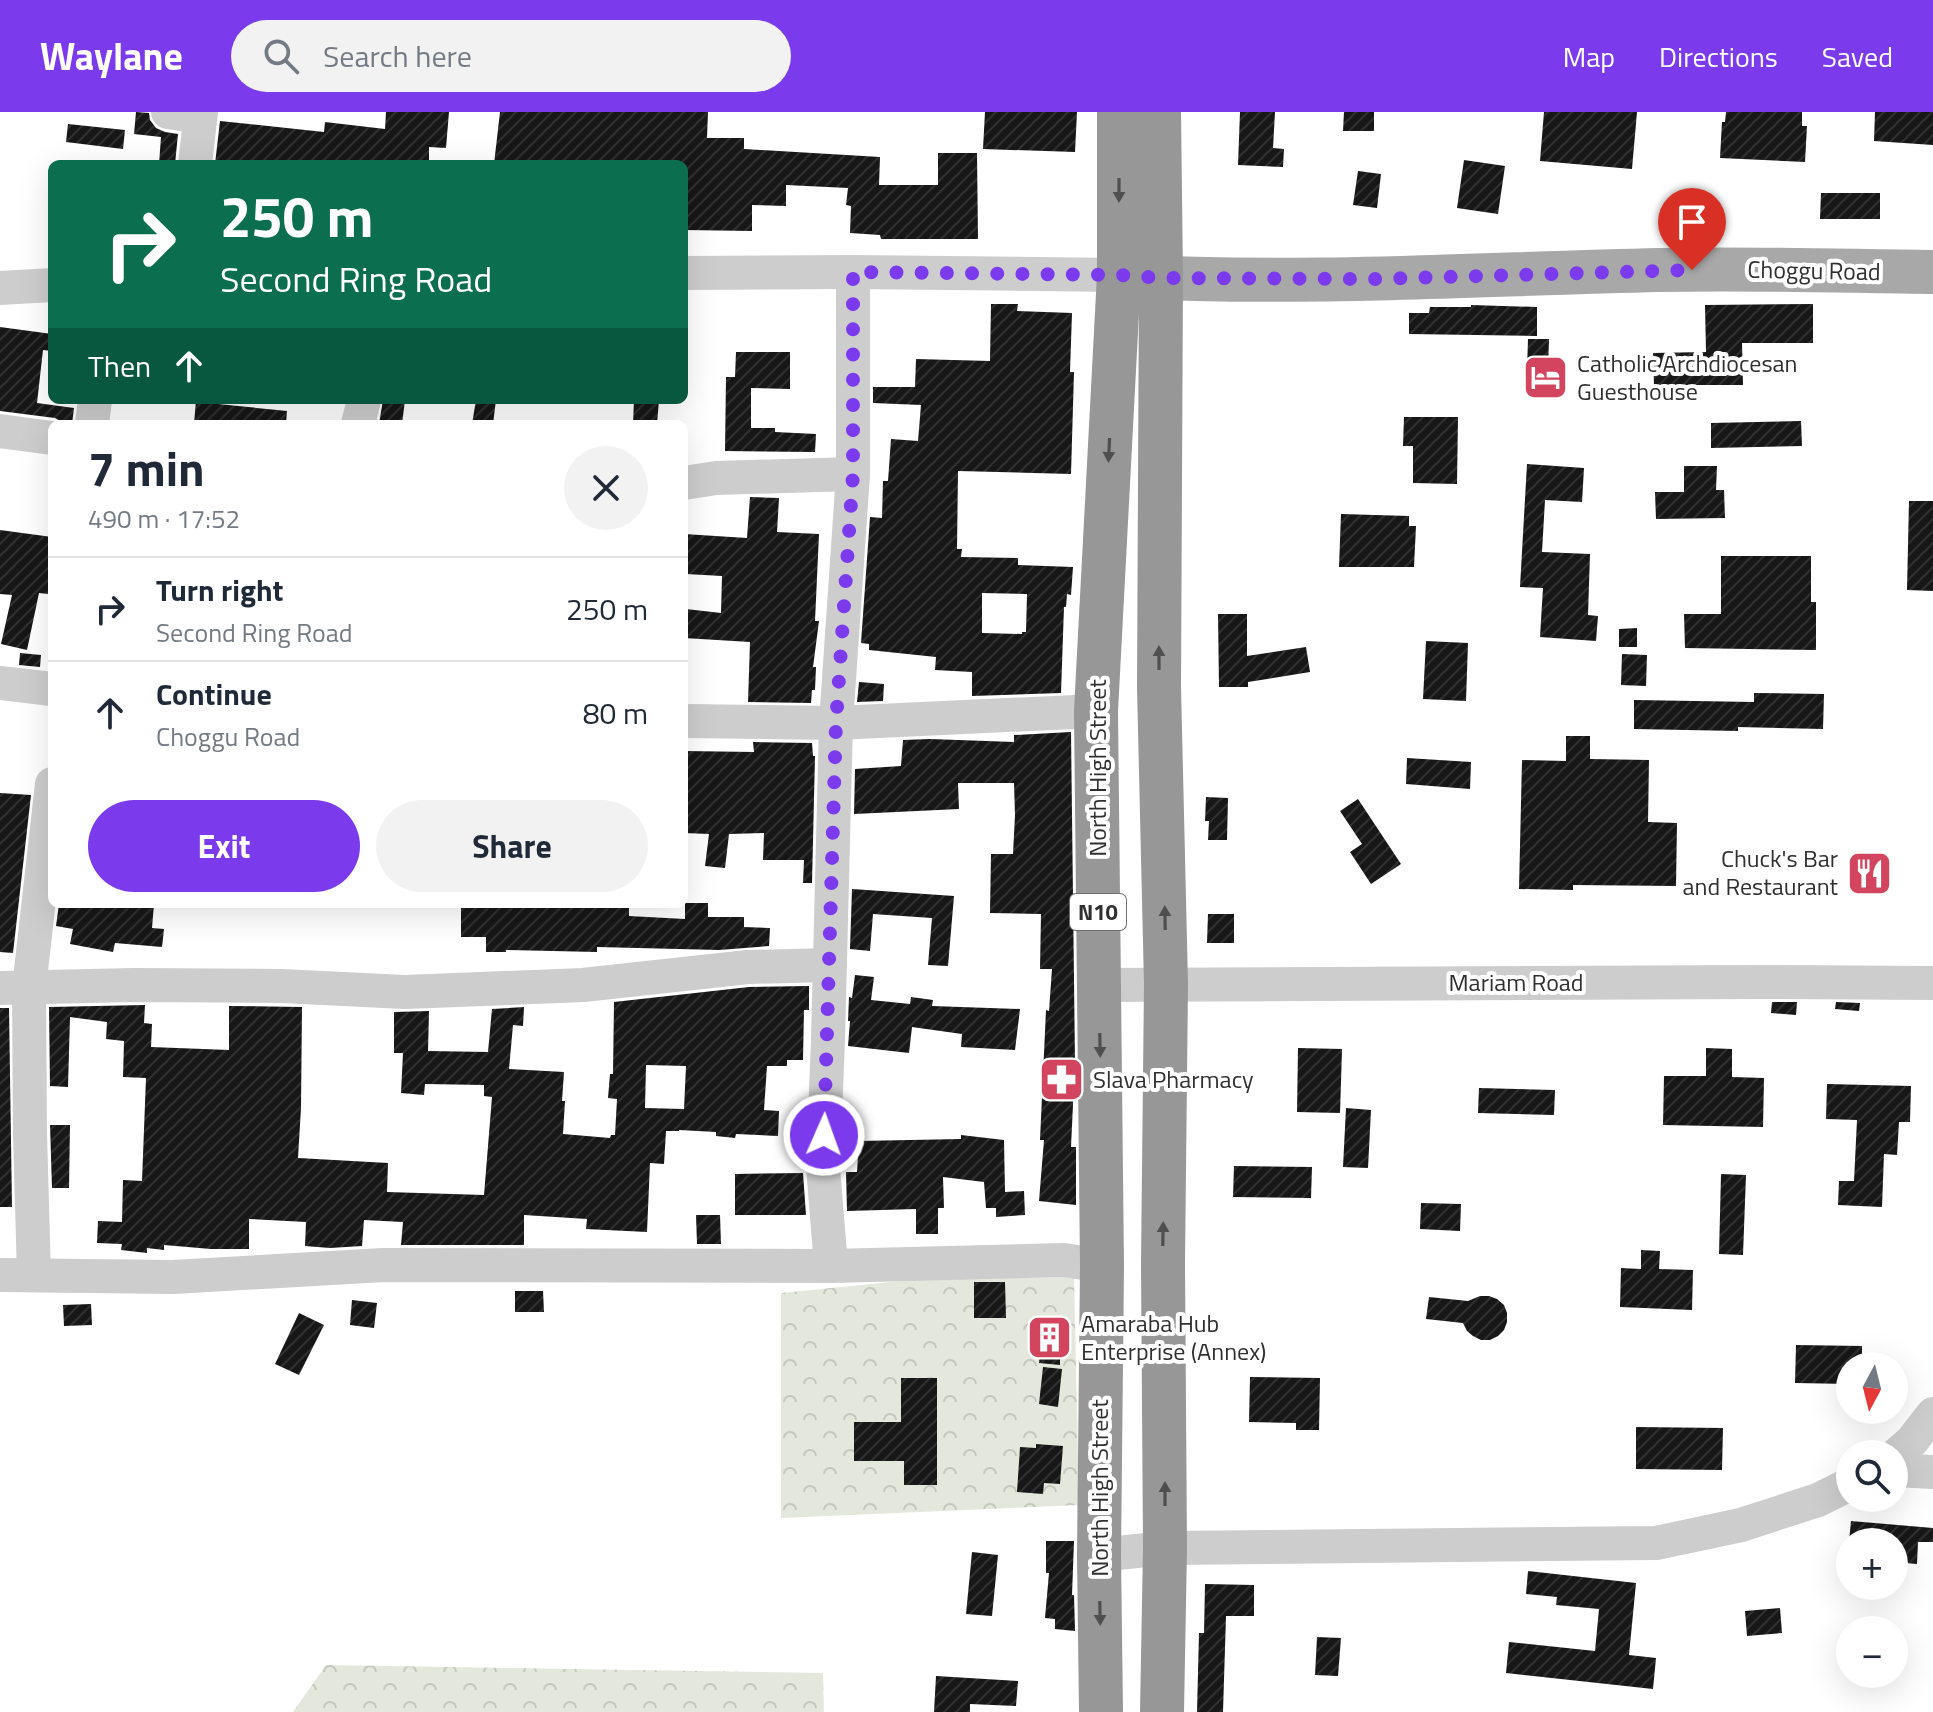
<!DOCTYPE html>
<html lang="en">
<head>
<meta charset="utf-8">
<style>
  body { margin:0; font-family:"Titillium Web",sans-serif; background:#f2f2f3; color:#1f2937; height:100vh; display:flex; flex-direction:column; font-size:30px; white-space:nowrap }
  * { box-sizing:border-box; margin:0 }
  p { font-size:26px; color:#747a83 }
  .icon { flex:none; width:44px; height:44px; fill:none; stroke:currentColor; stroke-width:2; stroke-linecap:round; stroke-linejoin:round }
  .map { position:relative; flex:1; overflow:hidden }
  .drawer { position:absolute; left:48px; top:308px; width:640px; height:488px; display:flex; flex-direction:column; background:#fff; border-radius:12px; box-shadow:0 8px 32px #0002 }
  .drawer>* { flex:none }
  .hud { position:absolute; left:48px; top:48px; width:640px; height:244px; border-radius:12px; box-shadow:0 8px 32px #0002; background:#0b6e4f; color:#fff; overflow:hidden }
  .needle { width:52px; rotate:187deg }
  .controls { position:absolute; left:1836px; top:1240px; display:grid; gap:16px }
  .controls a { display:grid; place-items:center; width:72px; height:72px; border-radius:50%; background:#fff; box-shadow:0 8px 32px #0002; font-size:40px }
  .pin { position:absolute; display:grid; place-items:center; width:68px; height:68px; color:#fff; margin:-82px -34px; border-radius:50% 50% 50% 0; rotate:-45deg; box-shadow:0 0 8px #0007 }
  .pin .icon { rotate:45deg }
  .me { position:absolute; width:88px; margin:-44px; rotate:2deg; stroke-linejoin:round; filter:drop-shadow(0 0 6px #0008) }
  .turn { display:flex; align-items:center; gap:28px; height:168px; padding:0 40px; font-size:36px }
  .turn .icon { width:104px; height:104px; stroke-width:2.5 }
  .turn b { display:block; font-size:56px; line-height:68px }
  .then { display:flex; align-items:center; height:76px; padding:0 40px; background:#0003; gap:16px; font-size:30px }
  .round { display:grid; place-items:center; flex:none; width:84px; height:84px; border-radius:42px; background:#f2f2f3 }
  .head { display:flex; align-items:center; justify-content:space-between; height:136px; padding:0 40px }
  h1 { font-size:48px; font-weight:700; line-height:60px }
  .action { display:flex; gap:16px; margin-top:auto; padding:16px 40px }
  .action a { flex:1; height:92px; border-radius:48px; background:#7c3aed; color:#fff; font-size:32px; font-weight:700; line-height:92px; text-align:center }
  .action a+a { background:#f2f2f3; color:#1f2937 }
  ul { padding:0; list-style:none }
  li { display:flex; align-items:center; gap:24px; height:104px; padding:0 40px; border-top:2px solid #e0e1e3 }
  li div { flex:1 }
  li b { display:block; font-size:30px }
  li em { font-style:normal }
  header { display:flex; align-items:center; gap:48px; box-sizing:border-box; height:112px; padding:0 40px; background:#7c3aed; color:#fff }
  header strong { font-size:38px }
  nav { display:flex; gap:44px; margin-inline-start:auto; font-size:28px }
  .search { width:560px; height:72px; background:#f2f2f3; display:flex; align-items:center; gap:20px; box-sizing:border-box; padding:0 28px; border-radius:44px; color:#747a83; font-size:30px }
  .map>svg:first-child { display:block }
  .forest { fill:url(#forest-crowns) }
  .building { fill:url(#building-hatch); fill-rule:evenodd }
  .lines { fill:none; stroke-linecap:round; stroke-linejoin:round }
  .minor { stroke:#cdcdcd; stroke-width:34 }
  .major { stroke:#a8a8a8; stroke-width:44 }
  .highway { stroke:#979797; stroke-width:44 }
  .oneway { fill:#4f4f4f }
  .route { stroke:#7c3aed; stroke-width:14; stroke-dasharray:0 25.2 }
  .labels { text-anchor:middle; stroke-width:8; stroke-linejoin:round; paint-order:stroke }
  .shield { fill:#fff; stroke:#6e6e6e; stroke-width:2 }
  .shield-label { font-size:22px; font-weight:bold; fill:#303030 }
  .street-label { font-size:24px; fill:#303030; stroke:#fff }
  .poi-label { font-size:24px; fill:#303030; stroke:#fff; text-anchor:start }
</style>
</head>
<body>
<header>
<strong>Waylane</strong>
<div class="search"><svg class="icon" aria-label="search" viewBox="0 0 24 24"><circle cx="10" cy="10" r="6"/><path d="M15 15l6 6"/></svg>Search here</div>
<nav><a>Map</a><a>Directions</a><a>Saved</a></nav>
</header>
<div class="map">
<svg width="1933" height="1600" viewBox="0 0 1933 1600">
  <defs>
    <pattern id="forest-crowns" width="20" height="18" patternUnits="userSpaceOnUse" patternTransform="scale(2)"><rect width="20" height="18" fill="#e4e8dc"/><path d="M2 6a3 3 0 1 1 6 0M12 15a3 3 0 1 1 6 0" fill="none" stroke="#c4c7bd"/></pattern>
    <pattern id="building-hatch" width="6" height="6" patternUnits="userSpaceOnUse" patternTransform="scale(2)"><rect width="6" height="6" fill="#171717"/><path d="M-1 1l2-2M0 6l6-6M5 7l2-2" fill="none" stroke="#303030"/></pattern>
  </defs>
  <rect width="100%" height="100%" fill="#fff"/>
  <g class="forest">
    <polygon points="1074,1165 1079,1393 781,1406 781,1181 921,1167"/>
    <polygon points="326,1553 823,1561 824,1600 293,1600"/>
  </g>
  <g class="building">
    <polygon points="136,0 149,1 150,8 156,16 165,20 178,22 175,52 159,52 161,25 134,22"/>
    <polygon points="386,0 449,0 446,36 429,35 429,52 215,52 220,9 324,20 325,10 385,17"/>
    <polygon points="500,0 708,0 707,26 744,26 744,37 880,45 879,73 938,73 938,41 977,41 978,127 881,127 880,123 850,121 851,94 846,93 848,76 786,73 786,94 752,93 752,119 684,118 684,52 494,52"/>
    <polygon points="985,0 1077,0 1075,40 983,37"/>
    <polygon points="1240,0 1275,0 1273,36 1284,37 1283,55 1238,53"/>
    <polygon points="1344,0 1374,0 1374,19 1343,19"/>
    <polygon points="1544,0 1637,0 1632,57 1540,49"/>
    <polygon points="1726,0 1802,0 1802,14 1807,14 1805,50 1720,46 1722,10 1725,10"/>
    <polygon points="1875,0 1933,0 1933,33 1874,29"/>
    <polygon points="68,12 125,18 123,37 66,30"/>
    <polygon points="1464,48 1505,54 1498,102 1457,96"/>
    <polygon points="1358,59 1381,62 1377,96 1353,93"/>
    <polygon points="1821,81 1880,81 1880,107 1820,107"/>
    <path d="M 991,192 L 1018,192 L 1017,199 L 1072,201 L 1070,260 L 1074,260 L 1071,362 L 958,359 L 957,437 L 962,437 L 961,445 L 1018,446 L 1018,453 L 1073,455 L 1071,483 L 1067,482 L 1066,495 L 1064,495 L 1061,581 L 972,584 L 972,560 L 935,558 L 936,545 L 869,538 L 869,532 L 861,531 L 870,405 L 882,406 L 883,369 L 888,369 L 891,327 L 918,329 L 921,293 L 873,291 L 873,275 L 915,275 L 916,247 L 990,249 ZM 982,481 L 1027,482 L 1026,520 L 1022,520 L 1022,522 L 982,521 Z"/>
    <polygon points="1813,192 1813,231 1742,231 1743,273 1654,273 1653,241 1706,240 1705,193"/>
    <polygon points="1471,193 1537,195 1537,224 1409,222 1409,201 1429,201 1430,195 1471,195"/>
    <polygon points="0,215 52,222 52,239 43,238 37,291 74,296 72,312 66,312 55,306 0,299"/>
    <polygon points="1528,227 1549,227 1548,258 1527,258"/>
    <polygon points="736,240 790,240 790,277 751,276 751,316 775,316 775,320 816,322 815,340 725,339 726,265 735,265"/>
    <polygon points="196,288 219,288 218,292 287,299 286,312 194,312"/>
    <polygon points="383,288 405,288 402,312 379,312"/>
    <polygon points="476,288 496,288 493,312 472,312"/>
    <polygon points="634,288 659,288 657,312 633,312"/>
    <polygon points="1404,305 1458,305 1457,372 1413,371 1413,334 1403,334"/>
    <polygon points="1801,309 1802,334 1711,336 1711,311"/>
    <polygon points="1527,352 1584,356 1582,390 1545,388 1542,440 1590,442 1588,503 1598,504 1596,529 1540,525 1543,476 1520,475"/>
    <polygon points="1684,354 1717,354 1716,378 1724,378 1725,406 1656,407 1655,380 1684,380"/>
    <polygon points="750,385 779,386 777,420 819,422 815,509 819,509 813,555 816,555 815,578 812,578 811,591 748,590 750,530 684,526 686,497 721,501 722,464 686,462 687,455 684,455 684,422 747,426"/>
    <polygon points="1909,389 1933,389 1933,479 1907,478"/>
    <polygon points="1341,402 1409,404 1409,414 1416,414 1414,455 1339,455"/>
    <polygon points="0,418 52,425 52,449 48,482 39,481 27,538 1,532 12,483 0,482"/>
    <polygon points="1721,444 1811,444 1811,490 1816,490 1816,538 1685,536 1684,502 1721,502"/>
    <polygon points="1218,502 1247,502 1247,544 1306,535 1310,560 1248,570 1248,575 1219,575"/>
    <polygon points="1637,516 1637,535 1619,535 1619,517"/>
    <polygon points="1426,529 1468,531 1466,589 1423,587"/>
    <polygon points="20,541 41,543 40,555 19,553"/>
    <polygon points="1622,542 1647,543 1646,574 1621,573"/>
    <polygon points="859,570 884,572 883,589 857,590"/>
    <polygon points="1754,581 1824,582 1823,617 1738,615 1738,619 1634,617 1634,588 1754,590"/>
    <polygon points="1071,620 1075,950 1071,1035 1076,1035 1076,1093 1039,1089 1044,1028 1040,1028 1046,898 1049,899 1052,857 1040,857 1041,802 990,801 991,742 1013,742 1015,703 1014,671 958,671 959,697 854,702 855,657 901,654 903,628 930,627 1014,630 1014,623"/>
    <polygon points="1566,624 1590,624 1590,647 1649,648 1648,710 1677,711 1676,774 1573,773 1573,778 1519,777 1522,648 1566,649"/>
    <polygon points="753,630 812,631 813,644 815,644 812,771 803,771 804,748 763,748 764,721 729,722 725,756 705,754 709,722 684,721 684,639 754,640"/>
    <polygon points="1407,646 1471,650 1470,677 1406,672"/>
    <polygon points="0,681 31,683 13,841 0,840"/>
    <polygon points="1206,685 1228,686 1227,728 1208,728 1209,709 1205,709"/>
    <polygon points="1358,687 1401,752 1371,772 1350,740 1362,732 1340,699"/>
    <polygon points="852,777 954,784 948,854 928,853 932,806 873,802 870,839 850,837"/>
    <polygon points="685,791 708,791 708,805 744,805 744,815 770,816 769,834 719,838 597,835 597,840 506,838 506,840 486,840 486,825 461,825 461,792 629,792 629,804 685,807"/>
    <polygon points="59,792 154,792 152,816 164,817 162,835 115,831 113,840 70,832 73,817 56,814"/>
    <polygon points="1208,802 1234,802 1234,831 1207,831"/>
    <polygon points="855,863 874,865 871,888 910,892 911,885 933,888 932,894 1020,897 1015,938 961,935 962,922 912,915 909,941 848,934 850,909 848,909 849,885 852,886"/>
    <path d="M 809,874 L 809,898 L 804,898 L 803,948 L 787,948 L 787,954 L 767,954 L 764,998 L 779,999 L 778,1024 L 736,1022 L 735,1026 L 716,1024 L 716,1020 L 679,1018 L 679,1019 L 666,1019 L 664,1052 L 650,1051 L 647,1120 L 586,1117 L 587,1107 L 524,1103 L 524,1133 L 401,1133 L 403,1110 L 364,1108 L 362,1134 L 330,1136 L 305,1134 L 306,1110 L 249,1107 L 249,1137 L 211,1137 L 164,1133 L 164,1138 L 147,1136 L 147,1141 L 121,1138 L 122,1132 L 97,1131 L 98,1109 L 122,1110 L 123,1068 L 142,1069 L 146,966 L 123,965 L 124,929 L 106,927 L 107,910 L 70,905 L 68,975 L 50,974 L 49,895 L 145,893 L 144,911 L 152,912 L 151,935 L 229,938 L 229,894 L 302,895 L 301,996 L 298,1046 L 388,1051 L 387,1080 L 484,1083 L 492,985 L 484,984 L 484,973 L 425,972 L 424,983 L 401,981 L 403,941 L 394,941 L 394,900 L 429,899 L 428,939 L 488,940 L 492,897 L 524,895 L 523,914 L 513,913 L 509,957 L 564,960 L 562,989 L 565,989 L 563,1022 L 610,1026 L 611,1023 L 615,1023 L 617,987 L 608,986 L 610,962 L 613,962 L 614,890 L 749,875 ZM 646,953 L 686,954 L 684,997 L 645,996 Z"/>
    <polygon points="1772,890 1797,890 1796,903 1771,901"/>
    <polygon points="1836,890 1860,891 1859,899 1835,897"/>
    <polygon points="0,896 9,896 12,1095 0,1095"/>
    <polygon points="1298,936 1342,937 1340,1001 1297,1000"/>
    <polygon points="1706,936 1732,937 1732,965 1764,966 1763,1015 1663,1013 1664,964 1706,964"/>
    <polygon points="1827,972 1911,974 1910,1010 1899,1010 1897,1043 1884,1042 1882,1095 1838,1093 1839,1069 1854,1069 1857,1008 1826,1007"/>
    <polygon points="1479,976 1555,978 1554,1003 1478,1001"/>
    <polygon points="1346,996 1371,998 1368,1056 1343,1055"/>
    <polygon points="50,1013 70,1013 69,1076 52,1076"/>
    <polygon points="961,1023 1004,1028 1005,1080 1024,1079 1025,1103 996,1105 996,1096 986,1096 984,1070 943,1065 944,1096 938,1096 938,1122 916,1122 916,1097 847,1099 846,1060 857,1060 859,1029 961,1027"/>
    <polygon points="1234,1054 1312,1055 1311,1086 1233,1085"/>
    <polygon points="803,1061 806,1103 735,1103 735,1062"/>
    <polygon points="1721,1062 1746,1063 1743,1143 1719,1142"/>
    <polygon points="1421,1091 1461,1092 1460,1119 1420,1117"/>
    <polygon points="696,1103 720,1103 721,1132 697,1132"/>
    <polygon points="1641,1138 1660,1139 1659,1157 1693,1158 1692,1198 1620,1195 1621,1156 1641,1157"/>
    <polygon points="974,1170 1005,1170 1006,1206 974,1206"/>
    <polygon points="515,1179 543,1179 544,1200 515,1200"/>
    <polygon points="1480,1184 1489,1184 1497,1187 1504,1193 1507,1201 1507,1210 1504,1218 1498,1224 1490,1228 1481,1228 1473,1224 1467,1219 1463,1211 1426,1207 1429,1185 1468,1189"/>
    <polygon points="352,1188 377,1191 374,1216 350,1213"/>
    <polygon points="91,1192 92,1213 64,1214 63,1193"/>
    <polygon points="299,1201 324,1213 299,1263 275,1252"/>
    <polygon points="1042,1219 1060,1219 1060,1253 1039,1251"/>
    <polygon points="1796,1233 1862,1234 1862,1254 1850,1254 1850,1272 1795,1271"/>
    <polygon points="1043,1255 1062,1257 1058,1295 1039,1292"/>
    <polygon points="1250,1265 1320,1266 1319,1318 1296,1318 1296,1311 1249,1310"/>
    <polygon points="901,1266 937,1266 937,1373 904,1373 904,1349 854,1349 854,1310 901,1310"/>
    <polygon points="1636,1315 1723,1316 1722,1358 1636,1357"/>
    <polygon points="1036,1332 1063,1334 1060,1372 1044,1371 1043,1382 1017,1380 1020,1335 1036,1336"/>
    <polygon points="1851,1409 1933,1416 1933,1430 1918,1430 1917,1452 1894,1450 1894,1430 1849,1430"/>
    <polygon points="1046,1429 1074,1429 1072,1483 1074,1483 1075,1519 1055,1517 1055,1507 1045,1506 1049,1461 1046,1461"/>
    <polygon points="972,1440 998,1443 992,1504 966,1502"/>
    <polygon points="1528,1459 1636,1471 1629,1543 1656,1546 1653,1577 1506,1561 1509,1530 1595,1539 1599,1497 1556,1493 1557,1485 1526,1482"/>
    <polygon points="1205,1472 1254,1473 1254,1504 1226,1504 1223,1600 1197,1600 1199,1521 1204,1521"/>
    <polygon points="1780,1496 1782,1521 1747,1524 1745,1499"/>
    <polygon points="1317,1525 1341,1526 1338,1564 1315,1563"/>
    <polygon points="936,1564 1018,1569 1016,1594 970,1592 970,1600 934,1600"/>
  </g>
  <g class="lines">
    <g class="minor">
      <polyline points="168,0 200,5"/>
      <polyline points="195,52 201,0"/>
      <polyline points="684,161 853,160 1119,163"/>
      <polyline points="0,176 52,173"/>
      <polyline points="92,312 95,288"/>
      <polyline points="358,312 364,288"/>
      <polyline points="0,319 52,326"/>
      <polyline points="684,371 716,366 853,362"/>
      <polyline points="0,571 52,577"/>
      <polyline points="684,609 836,611 1096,599"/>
      <polyline points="1099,873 1762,870 1933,871"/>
      <polyline points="0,876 134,873 281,874 405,880 583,873 748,855 830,853"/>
      <polyline points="831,1154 823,1055 828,928 836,611 853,362 853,160"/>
      <polyline points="0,1163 173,1165 384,1153 831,1154 1064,1148 1102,1154"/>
      <polyline points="34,1163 30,1022 29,876 52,672"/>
      <polyline points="1894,1345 1912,1329 1933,1302"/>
      <polyline points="1894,1358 1933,1360"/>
      <polyline points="1099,1443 1165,1436 1656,1431 1741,1413 1818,1388 1850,1372"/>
    </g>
    <path class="major" d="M 1124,164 C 1302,174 1481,162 1659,158 C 1750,156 1842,159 1933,160"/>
    <g class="highway">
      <polyline points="1159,0 1161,166 1159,575 1166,872 1163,1152 1165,1436 1162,1600"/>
      <polyline points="1101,1600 1099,1443 1102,1154 1096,599 1119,163 1119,0"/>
    </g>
  </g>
  <defs><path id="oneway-solid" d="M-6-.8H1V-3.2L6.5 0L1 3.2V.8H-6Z" transform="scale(2)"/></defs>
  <g class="oneway">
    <use href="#oneway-solid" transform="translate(1119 78) rotate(90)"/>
    <use href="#oneway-solid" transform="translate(1109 338) rotate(93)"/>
    <use href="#oneway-solid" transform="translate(1159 546) rotate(-90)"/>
    <use href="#oneway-solid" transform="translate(1165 806) rotate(-91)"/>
    <use href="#oneway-solid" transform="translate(1100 933) rotate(89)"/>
    <use href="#oneway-solid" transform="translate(1163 1122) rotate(-89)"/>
    <use href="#oneway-solid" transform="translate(1165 1382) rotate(-90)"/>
    <use href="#oneway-solid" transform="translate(1100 1501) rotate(89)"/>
  </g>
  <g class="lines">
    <polyline class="route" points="824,1023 836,611 853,362 853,160 1119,163 1161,166 1375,167 1692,158"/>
  </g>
  <defs>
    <symbol id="hotel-square" viewBox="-11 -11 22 22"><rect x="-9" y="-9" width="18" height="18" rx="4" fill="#d3455e" stroke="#fff"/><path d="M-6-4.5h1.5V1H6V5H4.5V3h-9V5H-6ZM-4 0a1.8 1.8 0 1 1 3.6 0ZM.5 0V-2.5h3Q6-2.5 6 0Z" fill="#fff"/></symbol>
    <symbol id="restaurant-square" viewBox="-11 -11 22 22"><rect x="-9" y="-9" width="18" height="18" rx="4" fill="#d3455e" stroke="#fff"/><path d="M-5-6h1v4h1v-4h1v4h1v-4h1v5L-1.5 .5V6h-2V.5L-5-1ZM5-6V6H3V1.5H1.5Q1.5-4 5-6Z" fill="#fff"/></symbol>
    <symbol id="pharmacy-square" viewBox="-11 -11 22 22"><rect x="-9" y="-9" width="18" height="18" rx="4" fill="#d3455e" stroke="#fff"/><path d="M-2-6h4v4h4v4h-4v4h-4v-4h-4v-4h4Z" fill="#fff"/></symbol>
    <symbol id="building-square" viewBox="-11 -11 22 22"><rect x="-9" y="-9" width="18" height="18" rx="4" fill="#d3455e" stroke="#fff"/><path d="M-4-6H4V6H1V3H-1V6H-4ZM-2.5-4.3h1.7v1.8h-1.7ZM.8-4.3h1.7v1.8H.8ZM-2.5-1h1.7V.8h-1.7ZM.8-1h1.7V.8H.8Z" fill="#fff"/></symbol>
  </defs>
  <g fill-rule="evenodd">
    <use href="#hotel-square" x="1520" y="240" width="51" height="51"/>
    <use href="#restaurant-square" x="1844" y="736" width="51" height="51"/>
    <use href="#pharmacy-square" x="1036" y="942" width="51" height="51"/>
    <use href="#building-square" x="1024" y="1200" width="51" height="51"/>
  </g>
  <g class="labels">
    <rect class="shield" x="1070" y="782" width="56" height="36" rx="6"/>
    <g class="shield-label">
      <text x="1098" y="808">N10</text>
    </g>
    <g class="street-label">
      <text transform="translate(1814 159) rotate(1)" y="8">Choggu Road</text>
      <text transform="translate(1098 656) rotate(-90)" y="8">North High Street</text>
      <text x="1516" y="879">Mariam Road</text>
      <text transform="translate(1100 1376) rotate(-90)" y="8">North High Street</text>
    </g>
    <g class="poi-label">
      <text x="1577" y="260">Catholic Archdiocesan<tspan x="1577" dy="28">Guesthouse</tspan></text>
      <text x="1838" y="755" text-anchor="end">Chuck's Bar<tspan x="1838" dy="28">and Restaurant</tspan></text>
      <text x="1093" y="976">Slava Pharmacy</text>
      <text x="1081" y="1220">Amaraba Hub<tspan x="1081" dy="28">Enterprise (Annex)</tspan></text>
    </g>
  </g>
</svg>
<div class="controls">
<a><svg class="needle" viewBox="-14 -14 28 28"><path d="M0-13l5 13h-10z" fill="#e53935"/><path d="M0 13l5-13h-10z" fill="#747a83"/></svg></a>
<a><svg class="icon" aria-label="search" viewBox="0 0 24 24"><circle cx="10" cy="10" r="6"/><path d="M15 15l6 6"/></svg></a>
<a>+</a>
<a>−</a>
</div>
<div class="pin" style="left:1692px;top:158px;background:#d93025"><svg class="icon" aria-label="arrive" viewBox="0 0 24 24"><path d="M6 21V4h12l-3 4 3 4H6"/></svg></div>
<svg class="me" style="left:824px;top:1023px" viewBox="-20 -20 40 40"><circle r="17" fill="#7c3aed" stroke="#fff" stroke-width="3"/><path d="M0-11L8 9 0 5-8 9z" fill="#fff"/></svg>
<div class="hud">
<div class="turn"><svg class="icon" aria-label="right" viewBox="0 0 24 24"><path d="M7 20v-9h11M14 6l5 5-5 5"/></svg><div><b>250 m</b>Second Ring Road</div></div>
<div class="then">Then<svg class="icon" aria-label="ahead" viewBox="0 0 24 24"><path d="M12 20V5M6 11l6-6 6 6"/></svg></div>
</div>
<section class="drawer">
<div class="head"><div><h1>7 min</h1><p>490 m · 17:52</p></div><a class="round"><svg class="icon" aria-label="close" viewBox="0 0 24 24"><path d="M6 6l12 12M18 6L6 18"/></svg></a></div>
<ul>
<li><svg class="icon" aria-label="right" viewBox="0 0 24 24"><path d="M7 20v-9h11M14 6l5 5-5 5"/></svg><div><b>Turn right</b><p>Second Ring Road</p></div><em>250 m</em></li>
<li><svg class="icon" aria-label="ahead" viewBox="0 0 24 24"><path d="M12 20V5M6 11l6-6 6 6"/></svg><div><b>Continue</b><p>Choggu Road</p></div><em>80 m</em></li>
</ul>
<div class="action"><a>Exit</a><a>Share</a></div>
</section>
</div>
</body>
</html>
